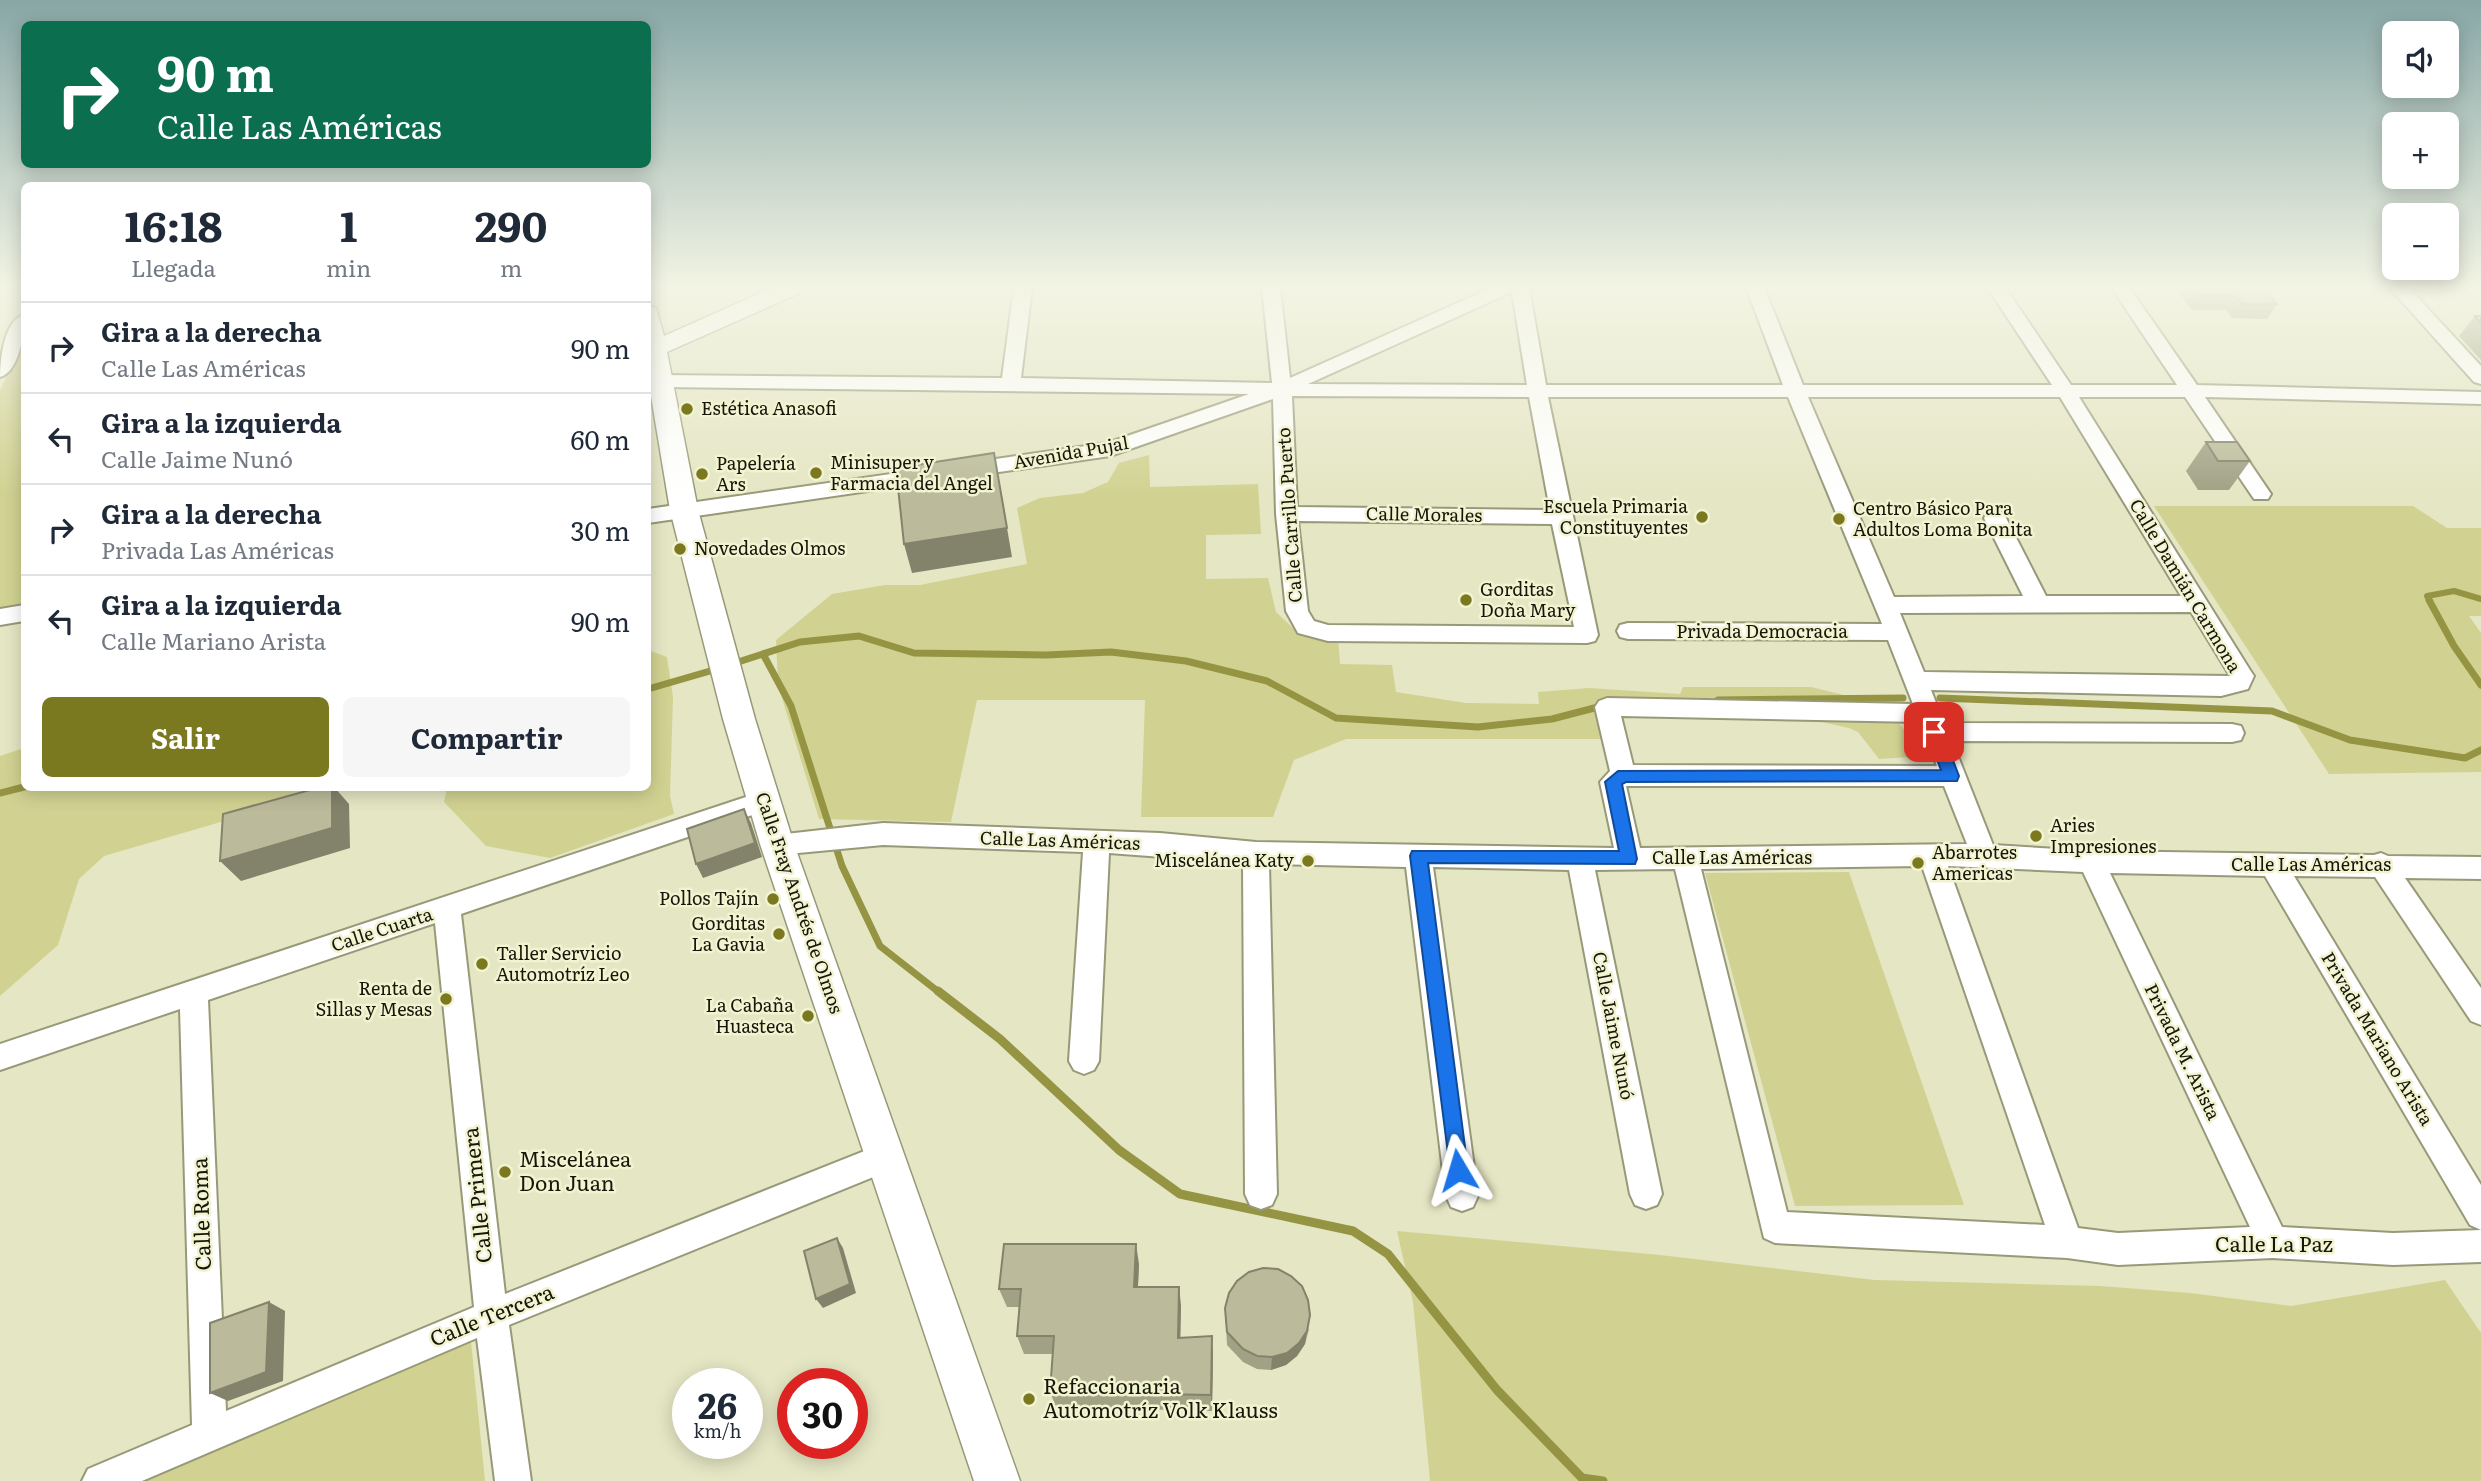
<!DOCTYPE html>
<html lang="es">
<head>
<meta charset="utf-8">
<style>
  body { margin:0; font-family:Literata,serif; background:#f6f6f7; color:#1f2937; height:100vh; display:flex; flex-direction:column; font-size:26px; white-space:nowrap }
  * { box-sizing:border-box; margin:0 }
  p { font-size:23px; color:#747a83 }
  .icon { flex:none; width:38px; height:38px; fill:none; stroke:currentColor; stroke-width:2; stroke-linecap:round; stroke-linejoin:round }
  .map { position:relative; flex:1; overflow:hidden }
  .panel { position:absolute; left:21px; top:182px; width:630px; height:609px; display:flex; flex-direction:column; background:#fff; border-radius:10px; box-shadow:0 4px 18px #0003 }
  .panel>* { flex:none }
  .banner { position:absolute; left:21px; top:21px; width:630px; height:147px; border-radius:10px; box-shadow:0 4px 18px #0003; background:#0b6e4f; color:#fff; overflow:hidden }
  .controls { position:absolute; left:2382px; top:21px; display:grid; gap:14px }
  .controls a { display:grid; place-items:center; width:77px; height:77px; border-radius:10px; background:#fff; box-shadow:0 4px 18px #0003; font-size:35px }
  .speed { position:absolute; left:672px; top:1368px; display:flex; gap:14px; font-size:35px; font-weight:700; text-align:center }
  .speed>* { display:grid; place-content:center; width:91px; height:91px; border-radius:50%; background:#fff; box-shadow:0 4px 18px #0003; line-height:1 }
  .speed small { font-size:18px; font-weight:400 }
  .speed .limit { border:10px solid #d22; background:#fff; color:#111 }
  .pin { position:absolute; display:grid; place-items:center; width:60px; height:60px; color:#fff; margin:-30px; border-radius:14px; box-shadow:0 4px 10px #0006 }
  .me { position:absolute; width:77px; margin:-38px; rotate:353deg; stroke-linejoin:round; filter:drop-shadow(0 0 5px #0008) }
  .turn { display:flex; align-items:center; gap:24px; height:147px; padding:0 21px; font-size:32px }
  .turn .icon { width:91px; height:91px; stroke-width:2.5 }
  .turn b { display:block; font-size:49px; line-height:60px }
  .eta { display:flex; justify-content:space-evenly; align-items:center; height:119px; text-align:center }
  .eta b { font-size:42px; font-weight:700; line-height:49px }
  .cta { display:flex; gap:14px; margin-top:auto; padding:14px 21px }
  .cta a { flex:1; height:80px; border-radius:10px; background:#7b791f; color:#fff; font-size:28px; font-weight:700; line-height:80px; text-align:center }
  .cta a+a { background:#f6f6f7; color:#1f2937 }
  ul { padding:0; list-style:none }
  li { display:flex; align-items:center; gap:21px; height:91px; padding:0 21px; border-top:2px solid #e0e1e3 }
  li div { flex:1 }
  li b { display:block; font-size:26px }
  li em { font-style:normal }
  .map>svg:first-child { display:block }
  .green { fill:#d1d291 }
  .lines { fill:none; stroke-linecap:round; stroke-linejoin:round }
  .stream-far2 { stroke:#959443; stroke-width:6 }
  .stream-far1 { stroke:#959443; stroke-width:7 }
  .stream { stroke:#959443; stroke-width:9 }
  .minor-casing { stroke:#989979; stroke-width:4 }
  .tertiary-casing { stroke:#989979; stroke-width:3 }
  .minor { fill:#fff; fill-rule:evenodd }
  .tertiary { fill:#fff; fill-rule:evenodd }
  .wall { fill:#a1a185 }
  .shaded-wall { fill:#83836c }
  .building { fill:#bbbb9b; stroke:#83836c; stroke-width:2 }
  .route { fill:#1a73e8; stroke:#114b97; stroke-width:2 }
  .poi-dot { fill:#7b791f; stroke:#f2f3d1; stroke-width:2.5 }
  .labels { text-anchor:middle; stroke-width:5; stroke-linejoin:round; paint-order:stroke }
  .poi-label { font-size:18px; fill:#16160a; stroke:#f2f3d1; text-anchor:start }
  .street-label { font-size:18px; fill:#16160a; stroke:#f2f3d1 }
  .near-poi-label { font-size:21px; fill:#16160a; stroke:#f2f3d1; text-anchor:start }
  .near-street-label { font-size:21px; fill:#16160a; stroke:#f2f3d1 }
</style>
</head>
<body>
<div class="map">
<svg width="2481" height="1481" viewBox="0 0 2481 1481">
  <rect width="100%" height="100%" fill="#e5e6c4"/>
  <g class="green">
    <polygon points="24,339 24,604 0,608 0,390"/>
    <polygon points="1149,455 1150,487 1258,484 1261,534 1206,535 1206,579 1268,578 1276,612 1294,629 1338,637 1340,664 1392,665 1396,692 1466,703 1539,704 1538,692 1589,688 1680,694 1683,687 1811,687 1885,705 1905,731 1910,741 1910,757 1879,759 1858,732 1849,728 1763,709 1614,714 1605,739 1346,739 1294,760 1273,817 1141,817 1145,700 977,700 951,822 819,819 778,685 776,640 832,594 885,585 920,585 1027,564 1017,508 1040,498 1083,493 1108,482 1119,463"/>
    <polygon points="2154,506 2413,506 2447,528 2481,528 2481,616 2469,616 2481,633 2481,772 2329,774"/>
    <polygon points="648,650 667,657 673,697 670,796 674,814 550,858 486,846 444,802 447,788 648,788"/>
    <polygon points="24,748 24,788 337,788 104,856 79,879 58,945 0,996 0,756"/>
    <polygon points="1849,872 1964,1205 1795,1206 1705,873"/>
    <polygon points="1397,1231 1660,1255 1875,1280 2100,1286 2190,1293 2291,1306 2445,1280 2481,1333 2481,1481 1430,1481 1413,1302"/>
    <polygon points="471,1342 485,1481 119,1481"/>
  </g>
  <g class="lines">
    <polyline class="stream-far2" points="2430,601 2427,596 2454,591 2481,599"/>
    <g class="stream-far1">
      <polyline points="2429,600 2454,646 2481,685"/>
      <polyline points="763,654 791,706 842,866 880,946 940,993"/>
      <polyline points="732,664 800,642 859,636 914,653 1046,655 1111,652 1186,661 1267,681 1336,718 1478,727 1552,719 1602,706"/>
      <polyline points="648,689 717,669"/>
      <polyline points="1940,698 2272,711 2350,740 2465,758 2481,750"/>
      <polyline points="1718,700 1903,698"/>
      <polyline points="0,793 24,787"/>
    </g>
    <polyline class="stream" points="938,991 1000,1039 1119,1150 1180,1194 1353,1231 1388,1254 1497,1390 1582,1478 1603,1481"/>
    <defs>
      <g id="minor">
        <path d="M 1014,287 L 1032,287 L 1021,378 L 1272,383 L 1262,287 L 1280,287 L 1290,378 L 1493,287 L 1529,287 L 1546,385 L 1783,385 L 1746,287 L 1764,287 L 1803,385 L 2052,385 L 1987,287 L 2005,287 L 2071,385 L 2177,385 L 2111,287 L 2129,287 L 2197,385 L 2481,392 L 2481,404 L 2205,397 L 2271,494 L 2268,499 L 2254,499 L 2185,397 L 2079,397 L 2250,670 L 2254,676 L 2248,689 L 2221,696 L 1931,690 L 1944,723 L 2232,724 L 2241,726 L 2244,733 L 2241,740 L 2232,742 L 1952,741 L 1993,845 L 2091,851 L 2374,855 L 2381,853 L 2388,856 L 2481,857 L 2481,879 L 2405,878 L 2481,988 L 2481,1025 L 2471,1021 L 2375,877 L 2294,876 L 2481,1185 L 2481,1230 L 2470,1225 L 2265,876 L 2110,873 L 2282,1227 L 2393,1233 L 2481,1230 L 2481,1262 L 2393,1265 L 2273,1258 L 2118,1265 L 2067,1258 L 1775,1243 L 1764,1238 L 1675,869 L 1595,870 L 1662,1194 L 1657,1205 L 1646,1209 L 1635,1205 L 1630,1194 L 1569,870 L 1433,867 L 1478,1196 L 1473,1207 L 1462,1211 L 1451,1207 L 1446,1196 L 1406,867 L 1269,864 L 1277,1194 L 1272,1205 L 1261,1209 L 1250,1205 L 1245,1194 L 1243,863 L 1109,853 L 1099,1061 L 1094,1070 L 1084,1074 L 1074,1070 L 1069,1061 L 1083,852 L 883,845 L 777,855 L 768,852 L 764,844 L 768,836 L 883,823 L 1160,833 L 1256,842 L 1614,848 L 1600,782 L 1610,771 L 1595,707 L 1599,701 L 1607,698 L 1913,704 L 1888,640 L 1628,639 L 1620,637 L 1617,631 L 1620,625 L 1628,623 L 1882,624 L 1788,397 L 1548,397 L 1598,635 L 1595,641 L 1587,643 L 1328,641 L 1298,633 L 1286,611 L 1276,514 L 1273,399 L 1110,456 L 648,523 L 648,509 L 1107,443 L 1249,394 L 660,387 L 650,381 L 660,375 L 1002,378 ZM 1512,292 L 1527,385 L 1308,384 ZM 1292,396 L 1529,397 L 1550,510 L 1297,507 ZM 1808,397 L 2060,397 L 2181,596 L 2046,596 L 2006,518 L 2003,513 L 1995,511 L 1987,513 L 1984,518 L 2023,596 L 1894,597 ZM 1298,521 L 1552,524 L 1574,627 L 1328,625 L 1314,621 L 1308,611 ZM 2191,612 L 2230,676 L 1924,672 L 1900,613 ZM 1621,716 L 1920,722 L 1937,766 L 1633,765 ZM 1626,786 L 1944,786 L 1967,844 L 1640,848 ZM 1922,866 L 2045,1225 L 1787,1212 L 1701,869 ZM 1948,866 L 2083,872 L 2250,1227 L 2118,1233 L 2078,1228 Z"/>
        <polygon points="2389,287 2408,287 2481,366 2481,384 2474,382"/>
        <path d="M 24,315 C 25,332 19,372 0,377 C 0,360 4,320 24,315 Z"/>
        <polygon points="24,605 24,621 0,625 0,609"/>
        <path d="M 764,791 L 773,794 L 777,801 L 773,808 L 461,914 L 505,1294 L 887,1142 L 898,1147 L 902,1157 L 898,1167 L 509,1325 L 531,1481 L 495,1481 L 477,1338 L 142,1481 L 82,1481 L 88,1469 L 192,1425 L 180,1009 L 0,1070 L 0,1044 ZM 435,923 L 474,1307 L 226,1411 L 208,1000 Z"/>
      </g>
      <polygon id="tertiary" points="774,287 805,287 802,292 667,352 698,510 755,719 794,844 1020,1481 974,1481 760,844 723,719 670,510 648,378 648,306 656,308 664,336"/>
    </defs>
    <use href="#minor" class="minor-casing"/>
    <use href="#tertiary" class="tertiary-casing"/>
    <use href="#minor" class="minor"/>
    <use href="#tertiary" class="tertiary"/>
  </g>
  <g class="wall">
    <polygon points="2177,287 2264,287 2277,304 2267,319 2232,318 2226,310 2192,310 2176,289"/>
    <polygon points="2475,316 2481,316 2481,360 2459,336"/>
    <polygon points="2206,442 2250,461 2229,490 2198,490 2186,471"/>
    <polygon points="1139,1264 1138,1287 1181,1305 1180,1338 1213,1353 1212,1411 1056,1407 1050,1392 1053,1354 1024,1354 1017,1336 1019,1307 1007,1307 999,1289"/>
    <polygon points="1225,1308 1309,1329 1305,1344 1297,1356 1286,1365 1271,1370 1257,1369 1243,1362 1227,1345"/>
  </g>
  <g class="shaded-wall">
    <polygon points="1007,528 1012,557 912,573 904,544"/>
    <polygon points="332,788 335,788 349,804 350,848 241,881 220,861"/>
    <polygon points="744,809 751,823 762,857 703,878 696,864"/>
    <polygon points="837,1238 843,1248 856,1293 823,1308 816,1299"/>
    <polygon points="1136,1244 1139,1264 1137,1306 1134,1287"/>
    <polygon points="1179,1287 1181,1305 1180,1355 1178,1338"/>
    <polygon points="269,1302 285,1311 283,1381 228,1401 210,1393"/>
    <polygon points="1310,1315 1305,1344 1297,1356 1286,1365 1271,1370 1272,1357"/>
    <polygon points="1212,1336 1213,1353 1212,1411 1211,1395"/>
  </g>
  <g class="building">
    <polygon points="2195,287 2264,287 2277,304 2242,304 2236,296 2201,296"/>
    <polygon points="2475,316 2481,316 2481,323"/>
    <polygon points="2206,442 2237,442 2250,461 2218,461"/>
    <polygon points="994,453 1007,528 904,544 896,468"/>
    <polygon points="317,788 332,788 332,828 220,861 223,814"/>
    <polygon points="744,809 755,843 696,864 687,829"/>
    <polygon points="837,1238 850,1284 816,1299 804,1251"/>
    <polygon points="1004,1244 1136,1244 1134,1287 1179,1287 1178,1338 1212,1336 1211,1395 1050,1392 1054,1336 1017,1336 1021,1289 999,1289"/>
    <polygon points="1263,1268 1278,1269 1291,1276 1302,1286 1308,1300 1310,1315 1307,1331 1299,1343 1287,1353 1272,1357 1257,1356 1243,1349 1227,1332 1225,1308 1229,1293 1237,1281 1249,1272"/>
    <polygon points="269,1302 266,1372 210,1393 210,1323"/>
  </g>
  <linearGradient id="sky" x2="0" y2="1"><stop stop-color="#87a7a6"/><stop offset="0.58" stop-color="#f3f4e4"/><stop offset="1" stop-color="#f3f4e4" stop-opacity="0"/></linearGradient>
  <rect width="2481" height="495" fill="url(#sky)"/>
  <polygon class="route" points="1934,726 1942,732 1959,776 1957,781 1626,782 1622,784 1637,859 1635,864 1428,863 1468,1170 1465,1177 1458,1180 1451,1177 1410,856 1412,851 1619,851 1605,782 1618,771 1941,770 1926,732"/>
  <g class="poi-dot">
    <circle cx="687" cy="409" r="7"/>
    <circle cx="816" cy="473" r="7"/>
    <circle cx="702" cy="474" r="7"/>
    <circle cx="1702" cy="517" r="7"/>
    <circle cx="1839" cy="519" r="7"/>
    <circle cx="680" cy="549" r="7"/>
    <circle cx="1466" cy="600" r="7"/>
    <circle cx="2036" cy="836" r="7"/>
    <circle cx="1308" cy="861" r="7"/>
    <circle cx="1918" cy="863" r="7"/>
    <circle cx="773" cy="899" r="7"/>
    <circle cx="779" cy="934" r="7"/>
    <circle cx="482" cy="964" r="7"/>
    <circle cx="446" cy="999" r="7"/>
    <circle cx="808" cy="1016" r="7"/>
    <circle cx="505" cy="1172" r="7"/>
    <circle cx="1029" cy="1399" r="7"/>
  </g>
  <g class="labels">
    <g class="poi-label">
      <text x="701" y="415">Estética Anasofi</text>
      <text x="830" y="469">Minisuper y<tspan x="830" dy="21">Farmacia del Angel</tspan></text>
      <text x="716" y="470">Papelería<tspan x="716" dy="21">Ars</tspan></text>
      <text x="1688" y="513" text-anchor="end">Escuela Primaria<tspan x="1688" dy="21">Constituyentes</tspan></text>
      <text x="1853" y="515">Centro Básico Para<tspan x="1853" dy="21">Adultos Loma Bonita</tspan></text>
      <text x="694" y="555">Novedades Olmos</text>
      <text x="1480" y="596">Gorditas<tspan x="1480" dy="21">Doña Mary</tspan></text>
      <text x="2050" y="832">Aries<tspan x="2050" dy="21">Impresiones</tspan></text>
      <text x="1932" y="859">Abarrotes<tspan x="1932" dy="21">Americas</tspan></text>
      <text x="1294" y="867" text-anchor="end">Miscelánea Katy</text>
      <text x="759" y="905" text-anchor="end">Pollos Tajín</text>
      <text x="765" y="930" text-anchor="end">Gorditas<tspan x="765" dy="21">La Gavia</tspan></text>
      <text x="496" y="960">Taller Servicio<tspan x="496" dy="21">Automotríz Leo</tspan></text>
      <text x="432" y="995" text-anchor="end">Renta de<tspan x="432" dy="21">Sillas y Mesas</tspan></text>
      <text x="794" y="1012" text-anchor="end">La Cabaña<tspan x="794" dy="21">Huasteca</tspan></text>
    </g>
    <g class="street-label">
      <text transform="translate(1071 453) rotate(-10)" y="6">Avenida Pujal</text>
      <text transform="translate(1290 515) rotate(-94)" y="6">Calle Carrillo Puerto</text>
      <text transform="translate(1424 515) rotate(1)" y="6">Calle Morales</text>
      <text transform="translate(2185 586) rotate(59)" y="6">Calle Damián Carmona</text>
      <text x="1762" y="638">Privada Democracia</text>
      <text transform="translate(1060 841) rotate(2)" y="6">Calle Las Américas</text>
      <text x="1732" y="864">Calle Las Américas</text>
      <text x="2311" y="871">Calle Las Américas</text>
      <text transform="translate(799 903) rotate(71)" y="6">Calle Fray Andrés de Olmos</text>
      <text transform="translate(382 930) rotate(-18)" y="6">Calle Cuarta</text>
      <text transform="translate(1613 1026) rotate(79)" y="6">Calle Jaime Nunó</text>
      <text transform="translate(2377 1039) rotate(59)" y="6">Privada Mariano Arista</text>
      <text transform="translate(2182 1052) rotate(64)" y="6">Privada M. Arista</text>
    </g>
    <g class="near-poi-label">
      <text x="519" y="1167">Miscelánea<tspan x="519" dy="24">Don Juan</tspan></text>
      <text x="1043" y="1394">Refaccionaria<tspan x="1043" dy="24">Automotríz Volk Klauss</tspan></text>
    </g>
    <g class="near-street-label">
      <text transform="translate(478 1195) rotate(-96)" y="7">Calle Primera</text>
      <text transform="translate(202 1214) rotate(-92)" y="7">Calle Roma</text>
      <text x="2274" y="1252">Calle La Paz</text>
      <text transform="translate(492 1316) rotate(-22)" y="7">Calle Tercera</text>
    </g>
  </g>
</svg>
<div class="controls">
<a><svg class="icon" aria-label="sound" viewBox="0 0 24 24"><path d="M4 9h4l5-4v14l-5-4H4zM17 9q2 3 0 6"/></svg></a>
<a>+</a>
<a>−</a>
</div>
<div class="speed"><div>26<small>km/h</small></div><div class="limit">30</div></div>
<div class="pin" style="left:1934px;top:732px;background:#d93025"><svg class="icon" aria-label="arrive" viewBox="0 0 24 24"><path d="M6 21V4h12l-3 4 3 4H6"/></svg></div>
<svg class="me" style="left:1458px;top:1170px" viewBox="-20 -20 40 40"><path d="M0-17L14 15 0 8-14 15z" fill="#1a73e8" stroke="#fff" stroke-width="4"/></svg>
<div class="banner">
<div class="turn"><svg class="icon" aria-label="right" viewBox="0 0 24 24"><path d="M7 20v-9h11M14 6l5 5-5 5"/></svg><div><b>90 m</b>Calle Las Américas</div></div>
</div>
<section class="panel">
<div class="eta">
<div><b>16:18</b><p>Llegada</p></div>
<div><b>1</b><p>min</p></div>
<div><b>290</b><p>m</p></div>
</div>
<ul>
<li><svg class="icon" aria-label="right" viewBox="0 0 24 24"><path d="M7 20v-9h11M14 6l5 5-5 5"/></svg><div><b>Gira a la derecha</b><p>Calle Las Américas</p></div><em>90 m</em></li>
<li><svg class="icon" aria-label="left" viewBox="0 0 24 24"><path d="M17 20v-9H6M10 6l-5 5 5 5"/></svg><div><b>Gira a la izquierda</b><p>Calle Jaime Nunó</p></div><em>60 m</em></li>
<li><svg class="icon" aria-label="right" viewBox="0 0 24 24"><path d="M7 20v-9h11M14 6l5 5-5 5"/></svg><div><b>Gira a la derecha</b><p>Privada Las Américas</p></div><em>30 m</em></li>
<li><svg class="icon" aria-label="left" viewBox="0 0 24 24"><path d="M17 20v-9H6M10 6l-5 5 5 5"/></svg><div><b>Gira a la izquierda</b><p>Calle Mariano Arista</p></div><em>90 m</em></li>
</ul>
<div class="cta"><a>Salir</a><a>Compartir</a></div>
</section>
</div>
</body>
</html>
